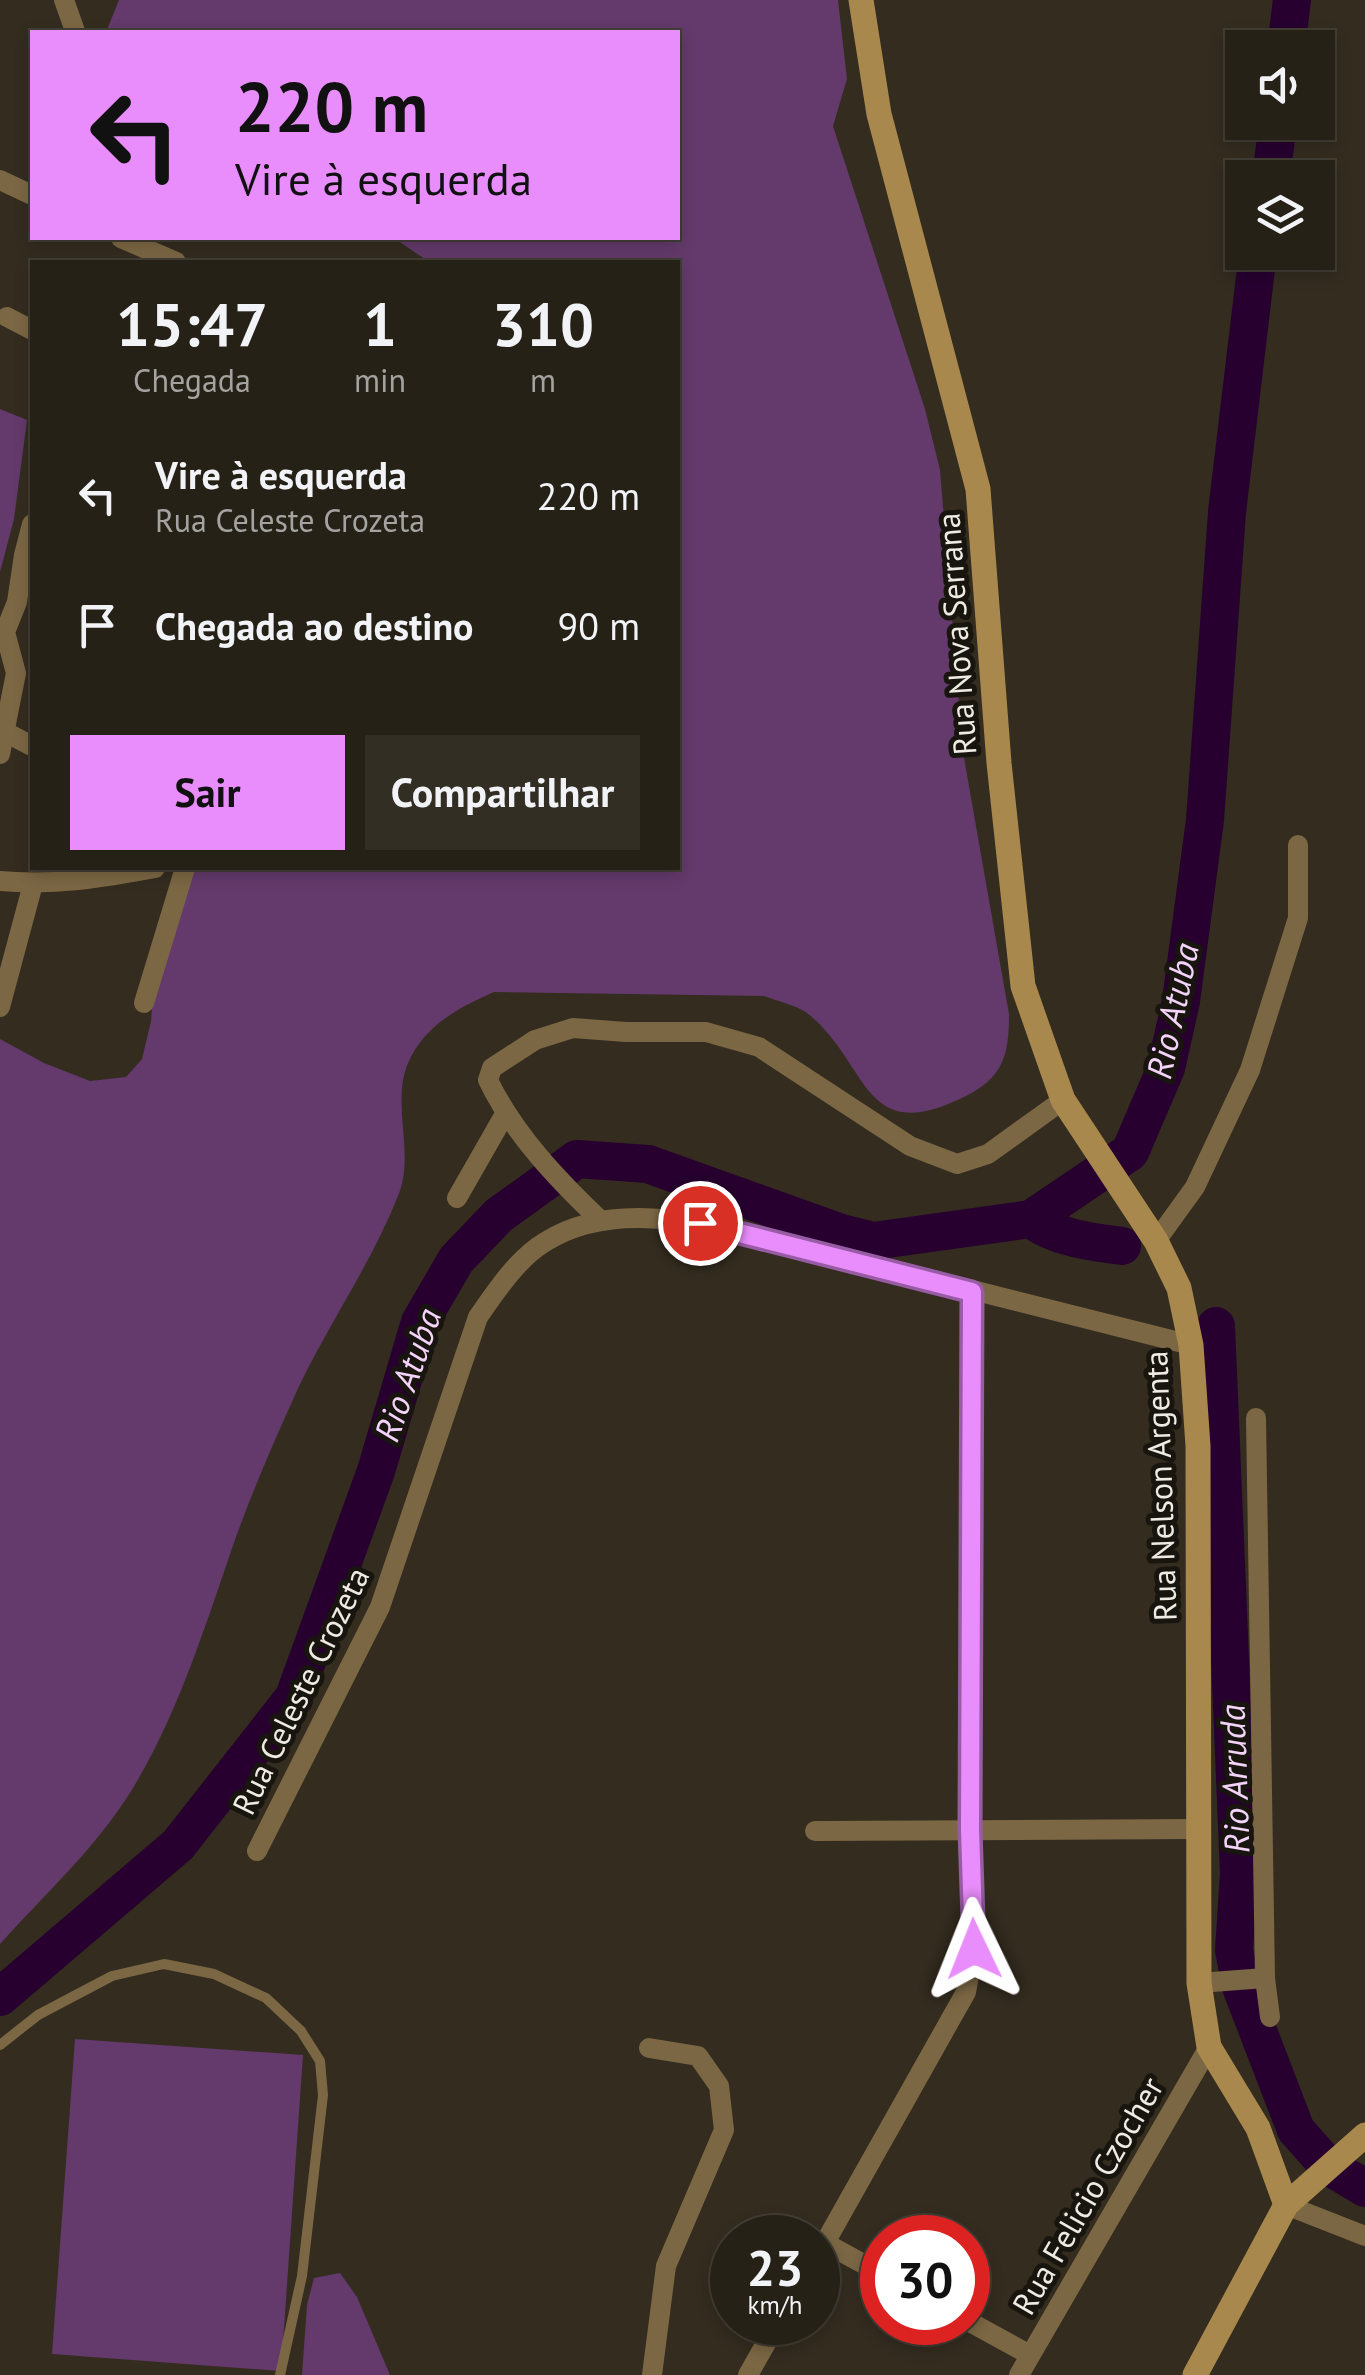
<!DOCTYPE html>
<html lang="pt">
<head>
<meta charset="utf-8">
<style>
  body { margin:0; font-family:"PT Sans",sans-serif; background:#322e24; color:#f1f3f6; height:100vh; display:flex; flex-direction:column; font-size:38px; white-space:nowrap }
  * { box-sizing:border-box; margin:0 }
  p { font-size:32px; color:#a4a3a1 }
  .icon { flex:none; width:55px; height:55px; fill:none; stroke:currentColor; stroke-width:2; stroke-linecap:round; stroke-linejoin:round }
  .map { position:relative; flex:1; overflow:hidden }
  .panel { position:absolute; left:30px; top:260px; width:650px; height:610px; display:flex; flex-direction:column; background:#262117; border-radius:0px; box-shadow:0 5px 15px #0003,0 0 0 2px #423e36 }
  .panel>* { flex:none }
  .banner { position:absolute; left:30px; top:30px; width:650px; height:210px; border-radius:0px; box-shadow:0 5px 15px #0003,0 0 0 2px #423e36; background:#ea8dfc; color:#111; overflow:hidden }
  .fabs { position:absolute; left:1225px; top:30px; display:grid; gap:20px }
  .fabs a { display:grid; place-items:center; width:110px; height:110px; border-radius:0px; background:#262117; box-shadow:0 5px 15px #0003,0 0 0 2px #423e36; font-size:50px }
  .speed { position:absolute; left:710px; top:2215px; display:flex; gap:20px; font-size:50px; font-weight:700; text-align:center }
  .speed>* { display:grid; place-content:center; width:130px; height:130px; border-radius:50%; background:#262117; box-shadow:0 5px 15px #0003,0 0 0 2px #423e36; line-height:1 }
  .speed small { font-size:25px; font-weight:400 }
  .speed .limit { border:15px solid #d22; background:#fff; color:#111 }
  .pin { position:absolute; display:grid; place-items:center; width:85px; height:85px; color:#fff; margin:-42px; border:5px solid #fff; border-radius:50%; box-shadow:0 2px 10px #0007 }
  .me { position:absolute; width:110px; margin:-55px; rotate:358deg; stroke-linejoin:round; filter:drop-shadow(0 0 8px #0008) }
  .turn { display:flex; align-items:center; gap:35px; height:210px; padding:0 40px; font-size:45px }
  .turn .icon { width:130px; height:130px; stroke-width:2.5 }
  .turn b { display:block; font-size:70px; line-height:85px }
  .eta { display:flex; justify-content:space-evenly; align-items:center; height:170px; text-align:center }
  .eta b { font-size:60px; font-weight:800; line-height:70px }
  .cta { display:flex; gap:20px; margin-top:auto; padding:20px 40px }
  .cta a { flex:1; height:115px; border-radius:0px; background:#ea8dfc; color:#111; font-size:40px; font-weight:800; line-height:115px; text-align:center }
  .cta a+a { background:#322e24; color:#f1f3f6 }
  ul { padding:0; list-style:none }
  li { display:flex; align-items:center; gap:30px; height:130px; padding:0 40px }
  li div { flex:1 }
  li b { display:block; font-size:38px }
  li em { font-style:normal }
  .map>svg:first-child { display:block }
  .green { fill:#633a6b }
  .lines { fill:none; stroke-linecap:round; stroke-linejoin:round }
  .river { stroke:#27002f; stroke-width:38 }
  .lane { stroke:#7b6744; stroke-width:10 }
  .street { stroke:#7b6744; stroke-width:20 }
  .secondary { stroke:#a8884d; stroke-width:25 }
  .route-casing { stroke:#985ca4; stroke-width:25 }
  .route { stroke:#ea8dfc; stroke-width:18 }
  .labels { text-anchor:middle; stroke-width:10; stroke-linejoin:round; paint-order:stroke }
  .street-label { font-size:32px; fill:#efeae2; stroke:#18150f }
  .water-label { font-size:35px; font-style:italic; fill:#f4d3fa; stroke:#18150f }
</style>
</head>
<body>
<div class="map">
<svg width="1365" height="2375" viewBox="0 0 1365 2375">
  <rect width="100%" height="100%" fill="#332c1f"/>
  <g class="green">
    <path d="M 119,0 L 838,0 L 847,79 L 833,126 L 925,409 L 940,470 L 963,752 L 1009,1014 C 1009,1054 1004,1077 966,1096 C 861,1149 871,1064 807,1013 C 796,1005 777,1001 764,996 L 494,992 C 462,1006 429,1023 412,1055 C 387,1098 417,1151 398,1196 C 369,1269 322,1333 291,1404 C 271,1448 252,1493 236,1537 C 206,1623 180,1710 133,1788 C 98,1846 45,1894 0,1944 L 0,1039 L 44,1063 L 90,1081 L 126,1077 L 142,1059 L 151,1021 L 156,954 L 192,868 L 678,868 L 678,262 L 429,262 L 394,238 L 678,238 L 678,32 L 106,32 Z"/>
    <polygon points="0,409 27,420 14,519 0,572"/>
    <polygon points="75,2039 303,2055 281,2371 52,2354"/>
    <polygon points="340,2273 357,2297 390,2375 302,2375 307,2305 314,2278"/>
  </g>
  <g class="lines">
    <g class="river">
      <polyline points="1286,48 1292,0"/>
      <polyline points="1271,178 1278,122"/>
      <path d="M 1031,1219 C 1056,1238 1092,1242 1122,1246"/>
      <polyline points="1216,1326 1239,1873 1234,1950 1241,1987 1296,2130 1328,2166 1365,2188"/>
      <polyline points="0,1997 178,1845 294,1697 376,1471 420,1322 456,1260 499,1215 577,1159 648,1164 841,1233 873,1241 1031,1219 1130,1152 1166,1068 1181,1001 1205,820 1227,512 1258,252"/>
    </g>
    <polyline class="lane" points="0,2045 38,2015 112,1976 164,1964 214,1974 266,1998 301,2031 320,2061 323,2095 302,2276 280,2375"/>
    <g class="street">
      <polyline points="64,0 75,31"/>
      <polyline points="0,180 32,195"/>
      <polyline points="121,238 176,262"/>
      <polyline points="7,317 32,330"/>
      <polyline points="5,732 32,746"/>
      <polyline points="0,754 16,673 5,632 17,602 24,555 32,524"/>
      <path d="M 0,881 C 54,886 102,878 155,868"/>
      <polyline points="144,1003 185,868"/>
      <polyline points="0,1007 33,884"/>
      <polyline points="457,1198 505,1114"/>
      <path d="M 600,1220 C 557,1179 514,1134 488,1080 L 492,1068 L 535,1040 L 573,1028 L 626,1032 L 706,1032 L 759,1047 L 910,1146 L 957,1164 L 988,1154 L 1063,1100"/>
      <polyline points="1156,1241 1195,1187 1250,1070 1298,918 1298,845"/>
      <polyline points="1256,1418 1265,1978"/>
      <polyline points="815,1831 1198,1829"/>
      <path d="M 257,1851 L 380,1607 L 478,1317 C 497,1290 517,1259 545,1242 C 602,1206 673,1218 734,1230 L 1191,1345"/>
      <polyline points="1199,1983 1265,1978 1270,2017"/>
      <polyline points="649,2048 698,2056 719,2086 724,2130 666,2266 652,2375"/>
      <polyline points="1286,2205 1365,2236"/>
      <polyline points="825,2243 882,2274"/>
      <polyline points="818,2255 966,1992 974,1949 970,1829 972,1292"/>
      <polyline points="968,2321 1030,2355"/>
      <polyline points="748,2375 778,2322"/>
      <polyline points="1019,2375 1209,2047"/>
    </g>
    <g class="secondary">
      <polyline points="861,0 879,114 978,489 999,763 1023,986 1063,1100 1156,1241 1179,1288 1191,1345 1198,1446 1199,1983 1209,2047 1258,2128 1286,2205"/>
      <polyline points="1195,2375 1286,2205 1365,2135"/>
    </g>
  </g>
  <g class="lines">
    <defs>
      <polyline id="route" points="700,1223 972,1292 970,1830 974,1949"/>
    </defs>
    <use href="#route" class="route-casing"/>
    <use href="#route" class="route"/>
  </g>
  <g class="labels">
    <g class="street-label">
      <text transform="translate(957 634) rotate(-94)" y="11">Rua Nova Serrana</text>
      <text transform="translate(1161 1486) rotate(-92)" y="11">Rua Nelson Argenta</text>
      <text transform="translate(301 1691) rotate(-64)" y="11">Rua Celeste Crozeta</text>
      <text transform="translate(1088 2196) rotate(-60)" y="11">Rua Felicio Czocher</text>
    </g>
    <g class="water-label">
      <text transform="translate(1173 1011) rotate(-78)" y="12">Rio Atuba</text>
      <text transform="translate(408 1375) rotate(-71)" y="12">Rio Atuba</text>
      <text transform="translate(1235 1779) rotate(-92)" y="12">Rio Arruda</text>
    </g>
  </g>
</svg>
<div class="fabs">
<a><svg class="icon" aria-label="sound" viewBox="0 0 24 24"><path d="M4 9h4l5-4v14l-5-4H4zM17 9q2 3 0 6"/></svg></a>
<a><svg class="icon" aria-label="layers" viewBox="0 0 24 24"><path d="M12 4l9 5-9 5-9-5zM3 14l9 5 9-5"/></svg></a>
</div>
<div class="speed"><div>23<small>km/h</small></div><div class="limit">30</div></div>
<div class="pin" style="left:700px;top:1223px;background:#d93025"><svg class="icon" aria-label="arrive" viewBox="0 0 24 24"><path d="M6 21V4h12l-3 4 3 4H6"/></svg></div>
<svg class="me" style="left:974px;top:1949px" viewBox="-20 -20 40 40"><path d="M0-17L14 15 0 8-14 15z" fill="#ea8dfc" stroke="#fff" stroke-width="4"/></svg>
<div class="banner">
<div class="turn"><svg class="icon" aria-label="left" viewBox="0 0 24 24"><path d="M17 20v-9H6M10 6l-5 5 5 5"/></svg><div><b>220 m</b>Vire à esquerda</div></div>
</div>
<section class="panel">
<div class="eta">
<div><b>15:47</b><p>Chegada</p></div>
<div><b>1</b><p>min</p></div>
<div><b>310</b><p>m</p></div>
</div>
<ul>
<li><svg class="icon" aria-label="left" viewBox="0 0 24 24"><path d="M17 20v-9H6M10 6l-5 5 5 5"/></svg><div><b>Vire à esquerda</b><p>Rua Celeste Crozeta</p></div><em>220 m</em></li>
<li><svg class="icon" aria-label="arrive" viewBox="0 0 24 24"><path d="M6 21V4h12l-3 4 3 4H6"/></svg><div><b>Chegada ao destino</b></div><em>90 m</em></li>
</ul>
<div class="cta"><a>Sair</a><a>Compartilhar</a></div>
</section>
</div>
</body>
</html>
